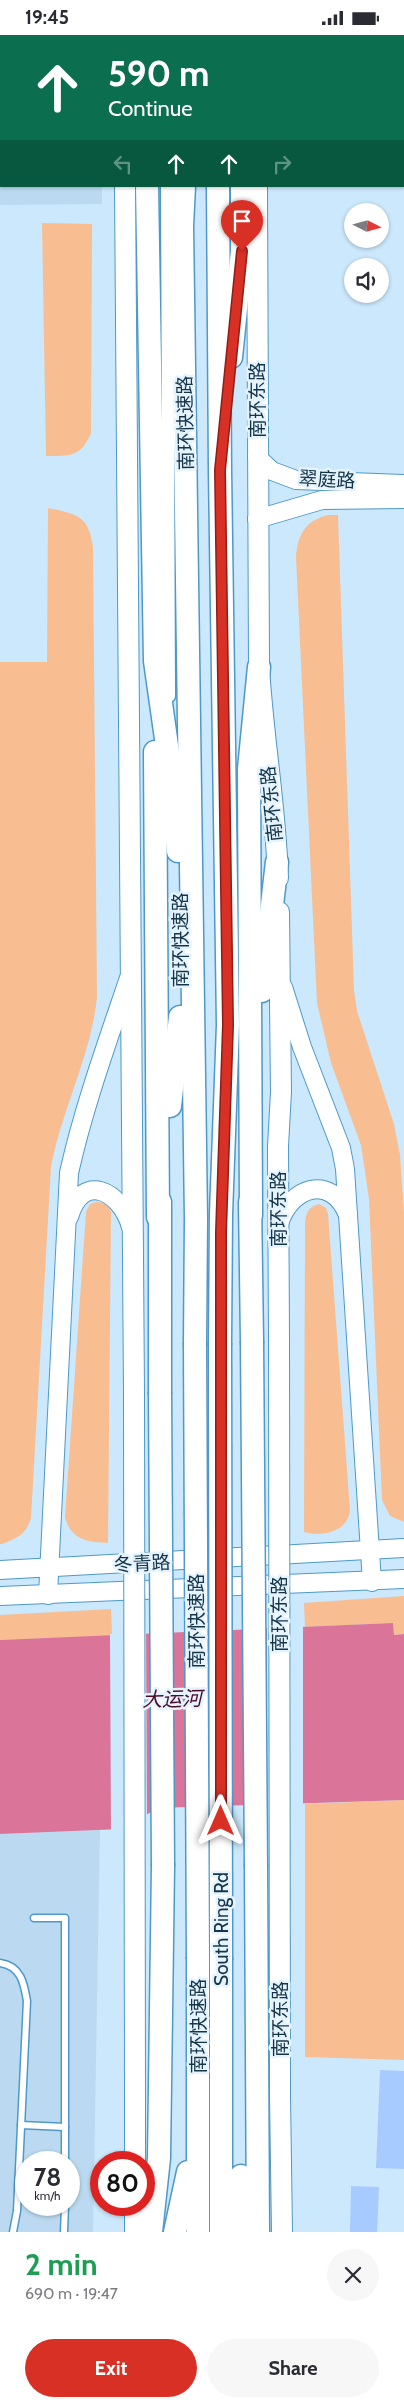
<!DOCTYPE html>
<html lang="en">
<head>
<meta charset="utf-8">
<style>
  body { margin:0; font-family:Cabin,"Noto Sans SC",sans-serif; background:#f7f7f7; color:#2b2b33; height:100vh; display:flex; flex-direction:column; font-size:19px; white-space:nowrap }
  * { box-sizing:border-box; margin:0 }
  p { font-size:16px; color:#7c7c81 }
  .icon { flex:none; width:28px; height:28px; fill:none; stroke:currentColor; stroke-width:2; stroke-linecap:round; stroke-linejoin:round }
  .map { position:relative; height:2197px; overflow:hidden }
  .sheet { display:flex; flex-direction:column; background:#fff; flex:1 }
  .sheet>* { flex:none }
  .hud { position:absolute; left:0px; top:0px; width:405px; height:152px; box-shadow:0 1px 4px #0004; background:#0b6e4f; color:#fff; overflow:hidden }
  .needle { width:32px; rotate:96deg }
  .buttons { position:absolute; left:344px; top:168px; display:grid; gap:10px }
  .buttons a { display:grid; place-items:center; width:45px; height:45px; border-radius:50%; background:#fff; box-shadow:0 1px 4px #0004; font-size:25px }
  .speed { position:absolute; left:15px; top:2116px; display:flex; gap:10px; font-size:25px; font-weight:700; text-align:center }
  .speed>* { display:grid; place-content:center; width:65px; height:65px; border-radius:50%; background:#fff; box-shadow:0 1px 4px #0004; line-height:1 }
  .speed small { font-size:12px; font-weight:400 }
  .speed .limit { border:8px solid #d22; background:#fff; color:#111 }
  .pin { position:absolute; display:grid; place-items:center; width:42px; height:42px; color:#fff; margin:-51px -21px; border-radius:50% 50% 50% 0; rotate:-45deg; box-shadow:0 0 5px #0007 }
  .pin .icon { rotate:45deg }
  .me { position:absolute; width:55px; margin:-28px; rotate:0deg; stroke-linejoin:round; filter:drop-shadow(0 0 4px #0008) }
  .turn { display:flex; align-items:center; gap:18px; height:105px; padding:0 25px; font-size:22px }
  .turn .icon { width:65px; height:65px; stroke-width:2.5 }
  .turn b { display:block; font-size:35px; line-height:42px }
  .lanes { display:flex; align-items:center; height:48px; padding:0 25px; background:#0003; justify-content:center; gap:25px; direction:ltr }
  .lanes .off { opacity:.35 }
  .round { display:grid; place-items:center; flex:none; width:52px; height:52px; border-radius:26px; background:#f7f7f7 }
  .head { display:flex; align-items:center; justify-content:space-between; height:85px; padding:0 25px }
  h1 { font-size:30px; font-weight:700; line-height:38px; color:#1e9e55 }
  .cta { display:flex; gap:10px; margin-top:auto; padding:10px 25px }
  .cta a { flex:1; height:58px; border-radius:30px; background:#d93025; color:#fff; font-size:20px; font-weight:700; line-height:58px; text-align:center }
  .cta a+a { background:#f7f7f7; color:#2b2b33 }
  .status { display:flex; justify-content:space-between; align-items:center; height:35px; padding:0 25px; background:#fff; direction:ltr }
  .status svg { height:14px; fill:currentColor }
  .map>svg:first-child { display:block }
  .built { fill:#bbdaf1; fill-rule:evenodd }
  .green { fill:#f8be92 }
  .water { fill:#da7498 }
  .pier { fill:#cbe8fc }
  .building { fill:#a8cbff }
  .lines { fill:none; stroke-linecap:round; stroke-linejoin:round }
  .lane-casing { stroke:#4e99c8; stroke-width:9 }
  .street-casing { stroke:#4e99c8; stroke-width:15 }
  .secondary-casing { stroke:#4e99c8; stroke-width:20 }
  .primary-casing { stroke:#4e99c8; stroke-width:22 }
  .highway-casing { stroke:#4e99c8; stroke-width:25 }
  .lane { stroke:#fff; stroke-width:6 }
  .street { stroke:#fff; stroke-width:12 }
  .secondary { stroke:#fff; stroke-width:18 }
  .primary { stroke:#fff; stroke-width:20 }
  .highway { stroke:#fff; stroke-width:22 }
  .primary-bridge-casing { stroke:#4e99c8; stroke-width:22; stroke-linecap:butt }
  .highway-bridge-casing { stroke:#4e99c8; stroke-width:25; stroke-linecap:butt }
  .primary-bridge { stroke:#fff; stroke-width:20 }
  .highway-bridge { stroke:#fff; stroke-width:22 }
  .route-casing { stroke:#8d1f18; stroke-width:12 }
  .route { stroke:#d93025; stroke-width:9 }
  .labels { text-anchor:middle; stroke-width:5; stroke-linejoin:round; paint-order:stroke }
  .street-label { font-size:19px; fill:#143448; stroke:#e4f3fd }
  .water-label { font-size:20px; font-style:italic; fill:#4c0b28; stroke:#e4f3fd }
</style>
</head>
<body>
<div class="status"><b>19:45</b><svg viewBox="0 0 49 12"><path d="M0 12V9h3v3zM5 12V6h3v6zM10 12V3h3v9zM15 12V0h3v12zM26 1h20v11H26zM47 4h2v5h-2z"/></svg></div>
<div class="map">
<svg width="404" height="2197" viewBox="0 0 404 2197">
  <rect width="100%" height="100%" fill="#cbe8fc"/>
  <g class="built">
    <polygon points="0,0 101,0 1,1 1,151 102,151 102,169 0,170"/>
    <path d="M 100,1795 L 93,2197 L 0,2197 L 0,1799 ZM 26,2128 L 69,2128 L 69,2170 L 26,2170 Z"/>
  </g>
  <g class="green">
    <path d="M 42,188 L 92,189 L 91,398 C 81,422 70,421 46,421 Z"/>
    <path d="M 48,473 C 76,479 89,480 93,512 L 97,962 C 91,1021 62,1074 51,1132 L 31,1483 C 27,1498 17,1504 2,1509 L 0,1509 L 0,627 L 47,627 Z"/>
    <path d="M 328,480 L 338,480 L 354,955 L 357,976 L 394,1089 L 400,1120 L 404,1178 L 404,1487 L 390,1481 L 382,1465 L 369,1164 L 361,1110 L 331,1028 L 317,968 L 296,522 C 298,499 305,486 328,480 Z"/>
    <path d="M 96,1167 L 107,1168 L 111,1177 L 108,1508 C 87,1507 71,1505 65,1482 L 86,1177 L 90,1169 Z"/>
    <path d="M 319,1169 L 326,1173 L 328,1179 L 350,1475 C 348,1497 322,1502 304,1497 L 305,1188 C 306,1178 308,1172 319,1169 Z"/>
    <polygon points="404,1561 404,1599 394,1600 393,1588 305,1592 304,1568"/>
    <polygon points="111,1574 112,1601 0,1605 0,1580"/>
    <polygon points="404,1765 404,2025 305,2022 305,1769"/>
  </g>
  <polygon class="water" points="393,1588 394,1600 404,1599 404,1765 158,1773 122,1794 0,1799 0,1605"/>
  <g class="pier">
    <polygon points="303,1590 303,1772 267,1773 267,1591"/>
    <polygon points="146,1597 147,1783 123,1796 111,1797 110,1599"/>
  </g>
  <g class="building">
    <polygon points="380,2035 404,2036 404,2134 376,2133"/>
    <polygon points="351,2151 379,2152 377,2197 350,2197"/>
  </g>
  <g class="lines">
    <defs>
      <g id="lane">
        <polyline points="34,1883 65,1883 65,2128"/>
        <path d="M 0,1928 C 21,1931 24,1948 27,1966 L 17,2176 L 13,2197"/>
        <polyline points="21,2090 65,2092"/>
        <polyline points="64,2197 65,2170"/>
      </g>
      <g id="street">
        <polyline points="166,0 166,1"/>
        <polyline points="167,151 169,661"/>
      </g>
      <g id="secondary">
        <polyline points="257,422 272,436 296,445 404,449"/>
        <polyline points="257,484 322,465 404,464"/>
        <polyline points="283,952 302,1012 341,1113 345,1134 372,1547"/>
        <path d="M 69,1182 C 82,1136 121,1156 131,1192"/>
        <path d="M 279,1189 C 290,1152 331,1138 348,1180"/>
        <polyline points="0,1535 404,1513"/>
        <path d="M 48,1560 L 69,1138 C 84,1071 107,1008 129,943"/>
        <polyline points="0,1561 404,1544"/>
      </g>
      <g id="primary">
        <polyline points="139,0 139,1"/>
        <polyline points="257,0 257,1"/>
        <polyline points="125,151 134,1358"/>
        <path d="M 257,151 L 259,632 C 263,702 276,773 278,843"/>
        <polyline points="279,877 281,1057 278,1111 279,1305"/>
        <polyline points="280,2061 282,2197"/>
        <polyline points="135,2066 135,2128"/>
        <polyline points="135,2170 135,2197"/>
      </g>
      <g id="highway">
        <polyline points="188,0 188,1"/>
        <polyline points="217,0 217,1"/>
        <polyline points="241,0 241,1"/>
        <polyline points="147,151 155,626 170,732 178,816"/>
        <polyline points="184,151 182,191 196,1184 195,1308"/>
        <polyline points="218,151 220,435 228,990 221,1179 220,1308"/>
        <polyline points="231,322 242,216 242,151"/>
        <polyline points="155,717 158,1182"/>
        <polyline points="262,956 277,827"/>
        <polyline points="170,1071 180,982"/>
        <polyline points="160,1167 160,1357"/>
        <polyline points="250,1167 252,1306"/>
        <polyline points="251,1180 249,734 259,632"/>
        <polyline points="256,1832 258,2197"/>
        <polyline points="198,1924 198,2197"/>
        <polyline points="151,2197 159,2123 163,1831"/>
        <polyline points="175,2197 188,2137"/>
        <polyline points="221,2197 221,1925"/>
        <polyline points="241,2197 241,2141"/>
      </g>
    </defs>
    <use href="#lane" class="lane-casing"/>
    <use href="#street" class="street-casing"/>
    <use href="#secondary" class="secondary-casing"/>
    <use href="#primary" class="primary-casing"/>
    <use href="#highway" class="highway-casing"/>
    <use href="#lane" class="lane"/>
    <use href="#street" class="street"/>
    <use href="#secondary" class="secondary"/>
    <use href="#primary" class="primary"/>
    <use href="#highway" class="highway"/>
    <defs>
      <g id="primary-bridge">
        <polyline points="279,1305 280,2061"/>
        <polyline points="134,1358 135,2066"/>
      </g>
      <g id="highway-bridge">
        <polyline points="252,1306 256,1832"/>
        <polyline points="195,1308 198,1924"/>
        <polyline points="220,1308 221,1925"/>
        <polyline points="160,1357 163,1831"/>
      </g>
    </defs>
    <use href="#primary-bridge" class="primary-bridge-casing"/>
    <use href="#highway-bridge" class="highway-bridge-casing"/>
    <use href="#primary-bridge" class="primary-bridge"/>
    <use href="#highway-bridge" class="highway-bridge"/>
  </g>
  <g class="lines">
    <defs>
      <polyline id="route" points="221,1786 221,1197 228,990 220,435 242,216"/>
    </defs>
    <use href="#route" class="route-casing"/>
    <use href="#route" class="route"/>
  </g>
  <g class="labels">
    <g class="street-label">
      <text transform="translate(257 365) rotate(-90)" y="7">南环东路</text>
      <text transform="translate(185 388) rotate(-91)" y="7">南环快速路</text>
      <text transform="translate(327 444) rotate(3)" y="7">翠庭路</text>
      <text transform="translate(271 769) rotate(-96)" y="7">南环东路</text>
      <text transform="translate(180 905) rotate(-90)" y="7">南环快速路</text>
      <text transform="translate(278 1174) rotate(-90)" y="7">南环东路</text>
      <text transform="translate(142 1528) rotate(-3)" y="7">冬青路</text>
      <text transform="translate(279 1579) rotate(-90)" y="7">南环东路</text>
      <text transform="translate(196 1586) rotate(-90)" y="7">南环快速路</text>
      <text transform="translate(221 1894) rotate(-90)" y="7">South Ring Rd</text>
      <text transform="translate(280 1984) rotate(-90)" y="7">南环东路</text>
      <text transform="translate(198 1991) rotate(-90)" y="7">南环快速路</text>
    </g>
    <g class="water-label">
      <text transform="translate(172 1664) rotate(-1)" y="7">大运河</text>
    </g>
  </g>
</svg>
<div class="buttons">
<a><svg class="needle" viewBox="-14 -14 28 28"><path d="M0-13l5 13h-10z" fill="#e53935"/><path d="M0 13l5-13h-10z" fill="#7c7c81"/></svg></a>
<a><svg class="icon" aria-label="sound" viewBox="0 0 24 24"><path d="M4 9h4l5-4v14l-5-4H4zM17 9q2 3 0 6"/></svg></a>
</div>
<div class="speed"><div>78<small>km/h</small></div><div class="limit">80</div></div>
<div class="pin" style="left:242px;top:216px;background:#d93025"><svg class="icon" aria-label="arrive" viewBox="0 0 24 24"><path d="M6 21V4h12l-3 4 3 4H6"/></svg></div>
<svg class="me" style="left:221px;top:1786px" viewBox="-20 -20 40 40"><path d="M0-17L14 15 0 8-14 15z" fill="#d93025" stroke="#fff" stroke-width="4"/></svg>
<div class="hud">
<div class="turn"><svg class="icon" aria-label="ahead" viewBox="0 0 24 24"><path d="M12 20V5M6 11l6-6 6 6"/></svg><div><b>590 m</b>Continue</div></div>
<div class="lanes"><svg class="icon off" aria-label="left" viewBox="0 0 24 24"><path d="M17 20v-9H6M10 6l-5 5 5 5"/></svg><svg class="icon" aria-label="ahead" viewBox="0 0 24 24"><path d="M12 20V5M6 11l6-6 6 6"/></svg><svg class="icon" aria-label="ahead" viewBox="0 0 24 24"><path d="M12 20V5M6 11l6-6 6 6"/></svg><svg class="icon off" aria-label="right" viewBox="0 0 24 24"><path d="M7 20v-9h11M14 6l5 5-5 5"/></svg></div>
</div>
</div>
<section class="sheet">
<div class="head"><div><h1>2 min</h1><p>690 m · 19:47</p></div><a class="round"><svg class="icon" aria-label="close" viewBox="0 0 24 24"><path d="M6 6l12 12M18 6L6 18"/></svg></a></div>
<div class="cta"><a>Exit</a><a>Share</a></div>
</section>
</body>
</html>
